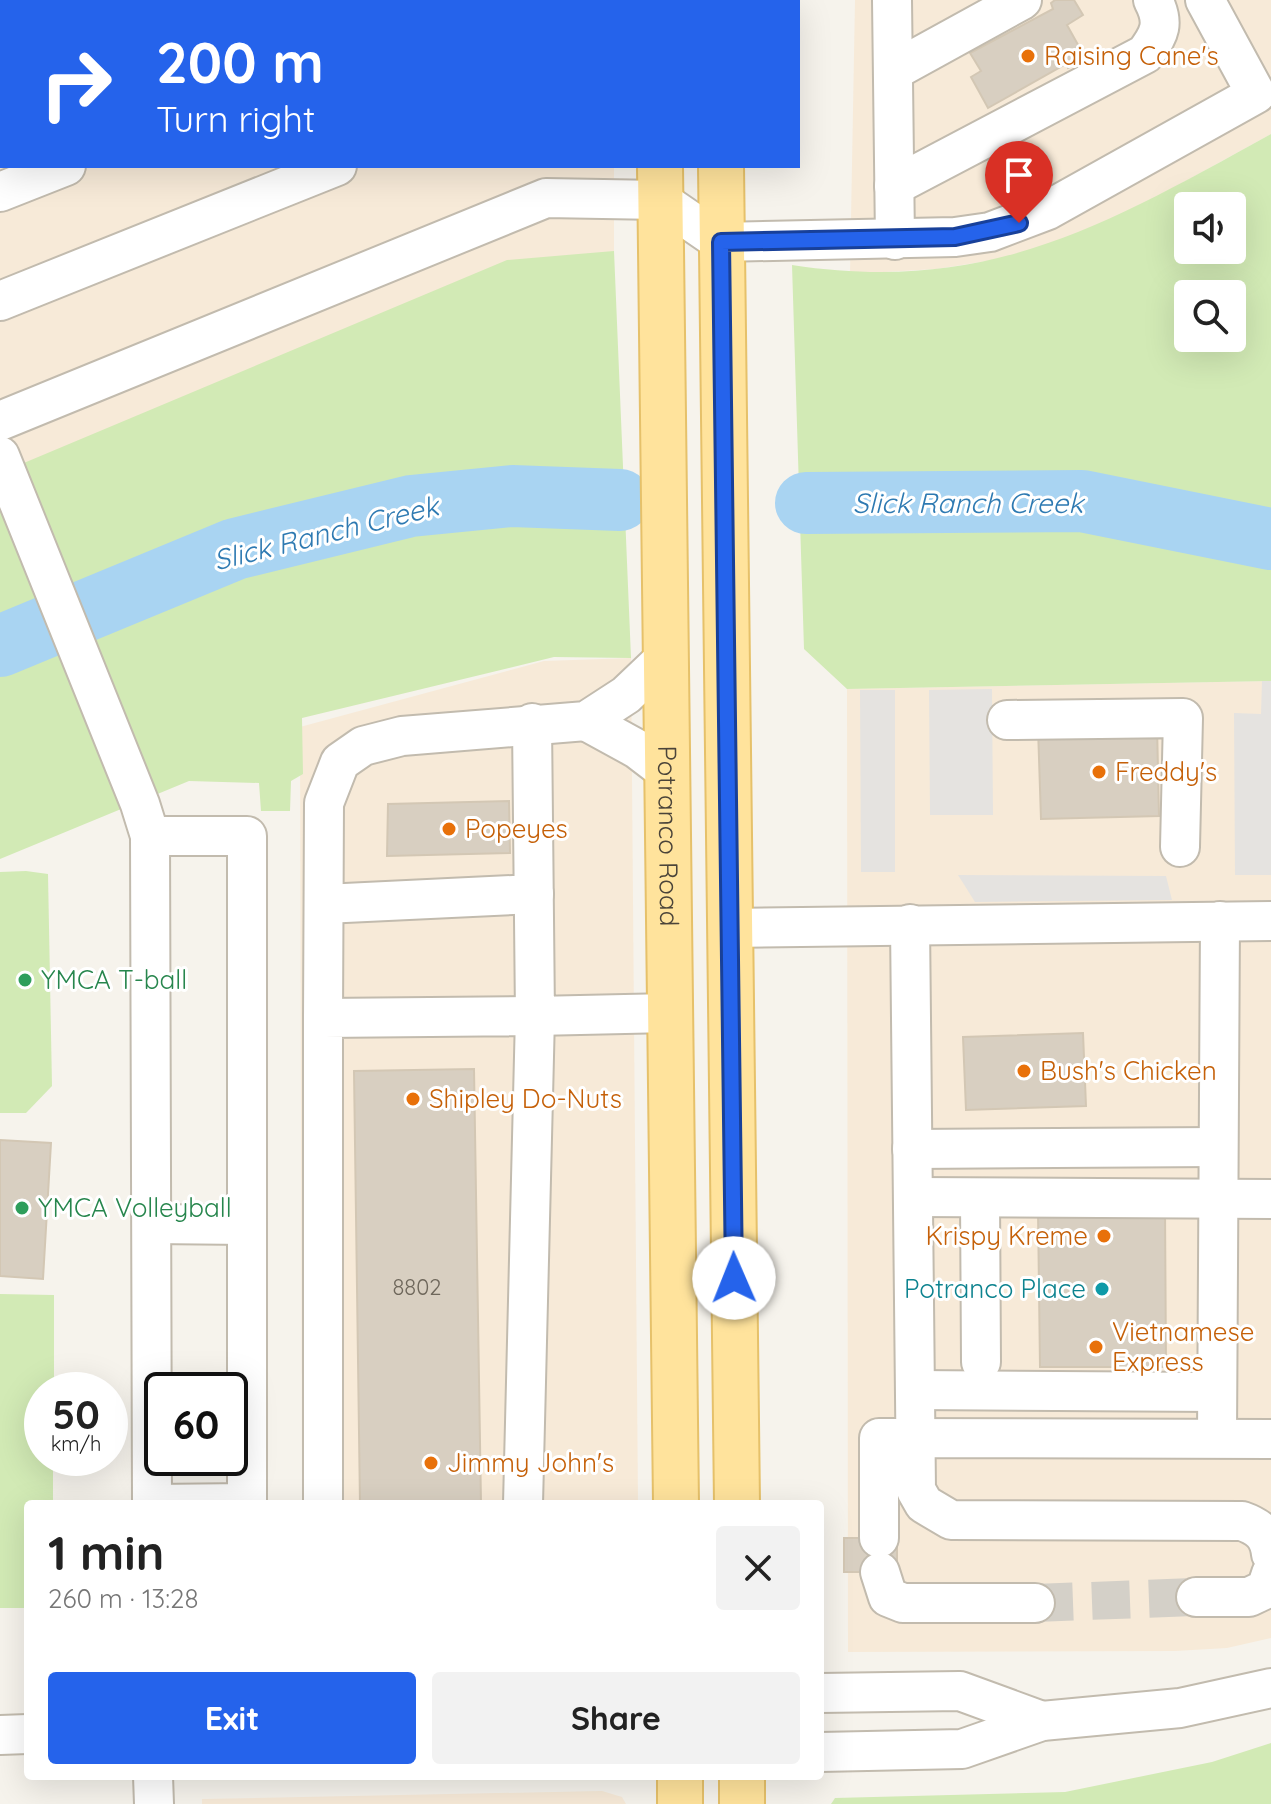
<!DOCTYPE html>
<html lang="en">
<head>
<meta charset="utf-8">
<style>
  body { margin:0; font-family:Quicksand,sans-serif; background:#f2f2f2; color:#222; height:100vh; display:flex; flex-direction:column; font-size:30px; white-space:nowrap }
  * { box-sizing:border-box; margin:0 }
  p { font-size:26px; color:#767676 }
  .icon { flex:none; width:44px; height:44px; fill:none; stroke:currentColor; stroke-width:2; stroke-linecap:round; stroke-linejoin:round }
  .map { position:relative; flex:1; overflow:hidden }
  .drawer { position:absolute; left:24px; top:1500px; width:800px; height:280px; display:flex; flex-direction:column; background:#fff; border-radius:8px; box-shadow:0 8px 32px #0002 }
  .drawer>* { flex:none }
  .banner { position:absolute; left:0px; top:0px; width:800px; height:168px; box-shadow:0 8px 32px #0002; background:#2563eb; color:#fff; overflow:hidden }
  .controls { position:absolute; left:1174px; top:192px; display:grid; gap:16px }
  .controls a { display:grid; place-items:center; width:72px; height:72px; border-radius:8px; background:#fff; box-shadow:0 8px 32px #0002; font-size:40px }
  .speed { position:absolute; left:24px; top:1372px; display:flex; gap:16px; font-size:40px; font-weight:700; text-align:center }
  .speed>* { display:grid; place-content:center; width:104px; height:104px; border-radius:50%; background:#fff; box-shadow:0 8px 32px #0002; line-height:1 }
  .speed small { font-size:20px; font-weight:400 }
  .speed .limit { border:4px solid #111; border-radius:12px; background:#fff; color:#111 }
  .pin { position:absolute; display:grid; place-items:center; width:68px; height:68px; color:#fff; margin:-82px -34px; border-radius:50% 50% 50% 0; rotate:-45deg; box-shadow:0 0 8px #0007 }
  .pin .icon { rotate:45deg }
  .me { position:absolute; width:88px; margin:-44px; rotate:359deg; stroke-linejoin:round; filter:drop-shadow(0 0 6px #0008) }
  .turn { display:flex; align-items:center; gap:28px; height:168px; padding:0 24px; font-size:36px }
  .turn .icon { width:104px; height:104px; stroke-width:2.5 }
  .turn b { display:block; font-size:56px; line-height:68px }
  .round { display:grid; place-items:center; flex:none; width:84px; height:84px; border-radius:8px; background:#f2f2f2 }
  .headline { display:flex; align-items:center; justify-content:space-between; height:136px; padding:0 24px }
  h1 { font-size:48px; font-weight:800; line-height:60px }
  .primary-button { display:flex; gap:16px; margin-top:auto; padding:16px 24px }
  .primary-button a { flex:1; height:92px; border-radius:8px; background:#2563eb; color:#fff; font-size:32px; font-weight:800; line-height:92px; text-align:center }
  .primary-button a+a { background:#f2f2f2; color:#222 }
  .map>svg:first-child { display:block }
  .commercial { fill:#f7ead8 }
  .green { fill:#d2eab5; fill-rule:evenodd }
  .parking { fill:#e5e3e0 }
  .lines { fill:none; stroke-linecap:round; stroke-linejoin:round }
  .river { stroke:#a9d4f2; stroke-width:62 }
  .building { fill:#d8cfc1; stroke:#d3c7b4; stroke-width:2 }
  .minor-tunnel { stroke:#d4d0c8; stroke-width:38; stroke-dasharray:38 19; stroke-linecap:butt }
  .minor-casing { stroke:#c2bbae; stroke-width:42 }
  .major-casing { stroke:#e6c16a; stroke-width:48 }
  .minor { stroke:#fff; stroke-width:38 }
  .major { stroke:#ffe39c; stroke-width:44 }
  .route-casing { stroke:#184099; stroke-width:20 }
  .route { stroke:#2563eb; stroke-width:14 }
  .food-dot { fill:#e8710a; stroke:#fff; stroke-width:3 }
  .leisure-dot { fill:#2e9e5b; stroke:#fff; stroke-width:3 }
  .culture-dot { fill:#0f9aa8; stroke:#fff; stroke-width:3 }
  .labels { text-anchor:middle; stroke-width:6; stroke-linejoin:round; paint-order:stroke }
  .number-label { font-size:22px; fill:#6e675b }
  .food-label { font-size:26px; fill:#c56008; stroke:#fff; text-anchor:start }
  .street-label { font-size:26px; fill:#4b4439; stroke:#fff }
  .leisure-label { font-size:26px; fill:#27864d; stroke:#fff; text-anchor:start }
  .culture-label { font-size:26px; fill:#0d838f; stroke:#fff; text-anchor:end }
  .water-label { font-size:28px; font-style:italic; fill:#2e7ab2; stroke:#fff }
</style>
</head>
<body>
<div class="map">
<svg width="1271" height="1804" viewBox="0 0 1271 1804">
  <rect width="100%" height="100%" fill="#f6f3ec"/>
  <g class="commercial">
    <polygon points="0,0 615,0 2,2 2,166 614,166 614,251 0,473"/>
    <polygon points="855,0 1271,0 1271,134 1144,204 1077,235 1007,258 936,269 850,274"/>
    <polygon points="631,658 638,1504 302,1504 300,727 544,661"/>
    <polygon points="1271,681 1271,1638 1227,1648 1175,1651 848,1652 847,689"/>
    <polygon points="602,1791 622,1797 626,1804 202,1804 202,1799"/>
  </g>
  <g class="green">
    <path d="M 1271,134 L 1271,681 L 847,689 L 804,649 L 792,265 C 988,295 1106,225 1271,134 ZM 1188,206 L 1232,206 L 1232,250 L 1188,250 ZM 1188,294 L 1232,294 L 1232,338 L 1188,338 Z"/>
    <polygon points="614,251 631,658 554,657 302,718 303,774 291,781 290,811 261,811 259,783 189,781 0,859 0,473 507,260"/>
    <polygon points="26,871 48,874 52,1086 26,1113 0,1113 0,872"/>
    <polygon points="0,1294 54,1295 54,1390 42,1390 42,1458 53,1458 53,1504 28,1504 28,1608 0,1608"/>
    <polygon points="1271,1743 1271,1804 831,1804 835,1798 1065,1792 1212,1762"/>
  </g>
  <g class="parking">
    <polygon points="1262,681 1271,681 1271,875 1235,875 1234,713 1261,714"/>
    <polygon points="992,689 993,815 930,815 929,690"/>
    <polygon points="860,690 895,690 895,872 861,872"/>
    <polygon points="958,875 1166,876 1172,900 975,902"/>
  </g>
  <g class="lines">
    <g class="river">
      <polyline points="806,503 1082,501 1271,539"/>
      <polyline points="0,646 235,549 411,506 512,496 620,500"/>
    </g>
  </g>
  <g class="building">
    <polygon points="87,0 209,0 210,2 88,2"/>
    <polygon points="1055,0 1074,0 1083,15 1067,25 1086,59 1068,68 1066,64 988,108 971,77 981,71 970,53 1053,9 1051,3"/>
    <polygon points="1157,725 1159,816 1041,819 1038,728"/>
    <polygon points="509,801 510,853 387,856 388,804"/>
    <polygon points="1083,1033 1086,1106 966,1110 963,1037"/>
    <polygon points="474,1069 481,1504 360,1504 354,1071"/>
    <polygon points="0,1140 51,1143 43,1279 0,1276"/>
    <polygon points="1165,1209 1166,1367 1040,1367 1038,1210"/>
    <rect x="844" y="1538" width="53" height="34"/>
  </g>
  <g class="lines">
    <polyline class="minor-tunnel" points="1035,1603 1196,1597"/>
    <defs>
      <g id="minor">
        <polyline points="28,0 29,2"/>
        <polyline points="253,0 254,2"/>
        <polyline points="535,0 535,2"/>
        <polyline points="892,0 895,240"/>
        <polyline points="479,2 484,0"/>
        <polyline points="893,71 1022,0"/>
        <path d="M 894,186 L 1145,54 C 1160,34 1165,23 1153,0"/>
        <polyline points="0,192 66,166"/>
        <polyline points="0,301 337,166"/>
        <polyline points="0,421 546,198 660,200 721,242 955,237 990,232 1048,210 1256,94 1205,0"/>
        <polyline points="0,456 140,804 150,836 152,1504"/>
        <polyline points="1007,720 1183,718 1180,847"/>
        <polyline points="586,721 637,749 667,772"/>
        <polyline points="532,723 535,1016 670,1013"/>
        <polyline points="150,836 247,836 247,1503 152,1504"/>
        <polyline points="324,904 534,894"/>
        <path d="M 910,924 L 916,1490 L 924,1504 L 951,1520 L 1242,1521 C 1259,1527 1269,1535 1271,1554"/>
        <polyline points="729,928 1271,921"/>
        <polyline points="323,1018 324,803 340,762 363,746 402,736 586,721 626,695 666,657"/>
        <polyline points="912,1149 1218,1147"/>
        <polyline points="913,1197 1271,1199"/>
        <polyline points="980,1198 981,1362"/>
        <polyline points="152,1224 247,1225"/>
        <polyline points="915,1390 1216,1392"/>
        <polyline points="1217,1438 1220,921"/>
        <polyline points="323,1504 323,1018 535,1016 523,1504"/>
        <polyline points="879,1538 879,1438 1271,1439"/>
        <polyline points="880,1572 888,1597 903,1603 1035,1603"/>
        <polyline points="1196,1597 1249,1597 1266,1589 1271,1574"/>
        <polyline points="820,1693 960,1691 1042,1721"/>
        <polyline points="0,1735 28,1734"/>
        <polyline points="820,1752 962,1749 1042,1721 1180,1708 1271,1688"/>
        <polyline points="153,1776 154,1804"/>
      </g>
      <g id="major">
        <polyline points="658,0 658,2"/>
        <polyline points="720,0 720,2"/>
        <path id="s1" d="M 660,166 L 676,1504"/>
        <polyline points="721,166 737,1504"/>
        <polyline points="680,1776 680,1804"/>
        <polyline points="742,1804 742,1776"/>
      </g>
    </defs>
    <use href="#minor" class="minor-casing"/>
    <use href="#major" class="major-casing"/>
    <use href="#minor" class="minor"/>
    <use href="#major" class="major"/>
  </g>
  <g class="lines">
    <defs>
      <polyline id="route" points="734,1278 721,242 955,237 1019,223"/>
    </defs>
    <use href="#route" class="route-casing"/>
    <use href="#route" class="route"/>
  </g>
  <g class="food-dot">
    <circle cx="1028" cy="56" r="8"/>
    <circle cx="1099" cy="772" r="8"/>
    <circle cx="449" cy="829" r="8"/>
    <circle cx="1024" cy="1071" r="8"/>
    <circle cx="413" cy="1099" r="8"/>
    <circle cx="1104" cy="1236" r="8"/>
    <circle cx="1096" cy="1347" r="8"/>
    <circle cx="431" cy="1463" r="8"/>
  </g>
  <g class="leisure-dot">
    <circle cx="25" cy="980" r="8"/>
    <circle cx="22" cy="1208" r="8"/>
  </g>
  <circle class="culture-dot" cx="1102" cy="1289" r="8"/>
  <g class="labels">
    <g class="number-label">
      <text x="417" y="1295">8802</text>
    </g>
    <g class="food-label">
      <text x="1044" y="65">Raising Cane's</text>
      <text x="1115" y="781">Freddy's</text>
      <text x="465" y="838">Popeyes</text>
      <text x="1040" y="1080">Bush's Chicken</text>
      <text x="429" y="1108">Shipley Do-Nuts</text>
      <text x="1088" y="1245" text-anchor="end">Krispy Kreme</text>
      <text x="1112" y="1341">Vietnamese<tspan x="1112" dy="30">Express</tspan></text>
      <text x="447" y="1472">Jimmy John's</text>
    </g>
    <g class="street-label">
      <text dy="9" stroke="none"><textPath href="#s1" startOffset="670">Potranco Road</textPath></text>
    </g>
    <g class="leisure-label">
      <text x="41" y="989">YMCA T-ball</text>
      <text x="38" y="1217">YMCA Volleyball</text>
    </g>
    <g class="culture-label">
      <text x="1086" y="1298">Potranco Place</text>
    </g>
    <g class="water-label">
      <text x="968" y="513">Slick Ranch Creek</text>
      <text transform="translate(326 533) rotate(-14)" y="10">Slick Ranch Creek</text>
    </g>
  </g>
</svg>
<div class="controls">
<a><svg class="icon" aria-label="sound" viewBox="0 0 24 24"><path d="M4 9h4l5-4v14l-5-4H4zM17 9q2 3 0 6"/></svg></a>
<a><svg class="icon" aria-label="search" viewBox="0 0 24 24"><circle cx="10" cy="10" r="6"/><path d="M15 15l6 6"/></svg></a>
</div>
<div class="speed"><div>50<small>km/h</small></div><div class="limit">60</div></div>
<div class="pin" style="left:1019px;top:223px;background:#d93025"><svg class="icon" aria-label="arrive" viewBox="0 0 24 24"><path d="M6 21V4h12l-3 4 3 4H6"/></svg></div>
<svg class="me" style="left:734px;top:1278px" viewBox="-20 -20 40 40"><circle r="19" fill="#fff"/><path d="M0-13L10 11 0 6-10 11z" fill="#2563eb"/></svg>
<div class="banner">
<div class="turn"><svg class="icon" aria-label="right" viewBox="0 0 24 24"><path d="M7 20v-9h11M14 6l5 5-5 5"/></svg><div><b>200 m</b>Turn right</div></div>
</div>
<section class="drawer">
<div class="headline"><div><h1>1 min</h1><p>260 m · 13:28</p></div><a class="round"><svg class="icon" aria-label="close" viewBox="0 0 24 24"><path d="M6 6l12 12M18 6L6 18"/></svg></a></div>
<div class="primary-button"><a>Exit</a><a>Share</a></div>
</section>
</div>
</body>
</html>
